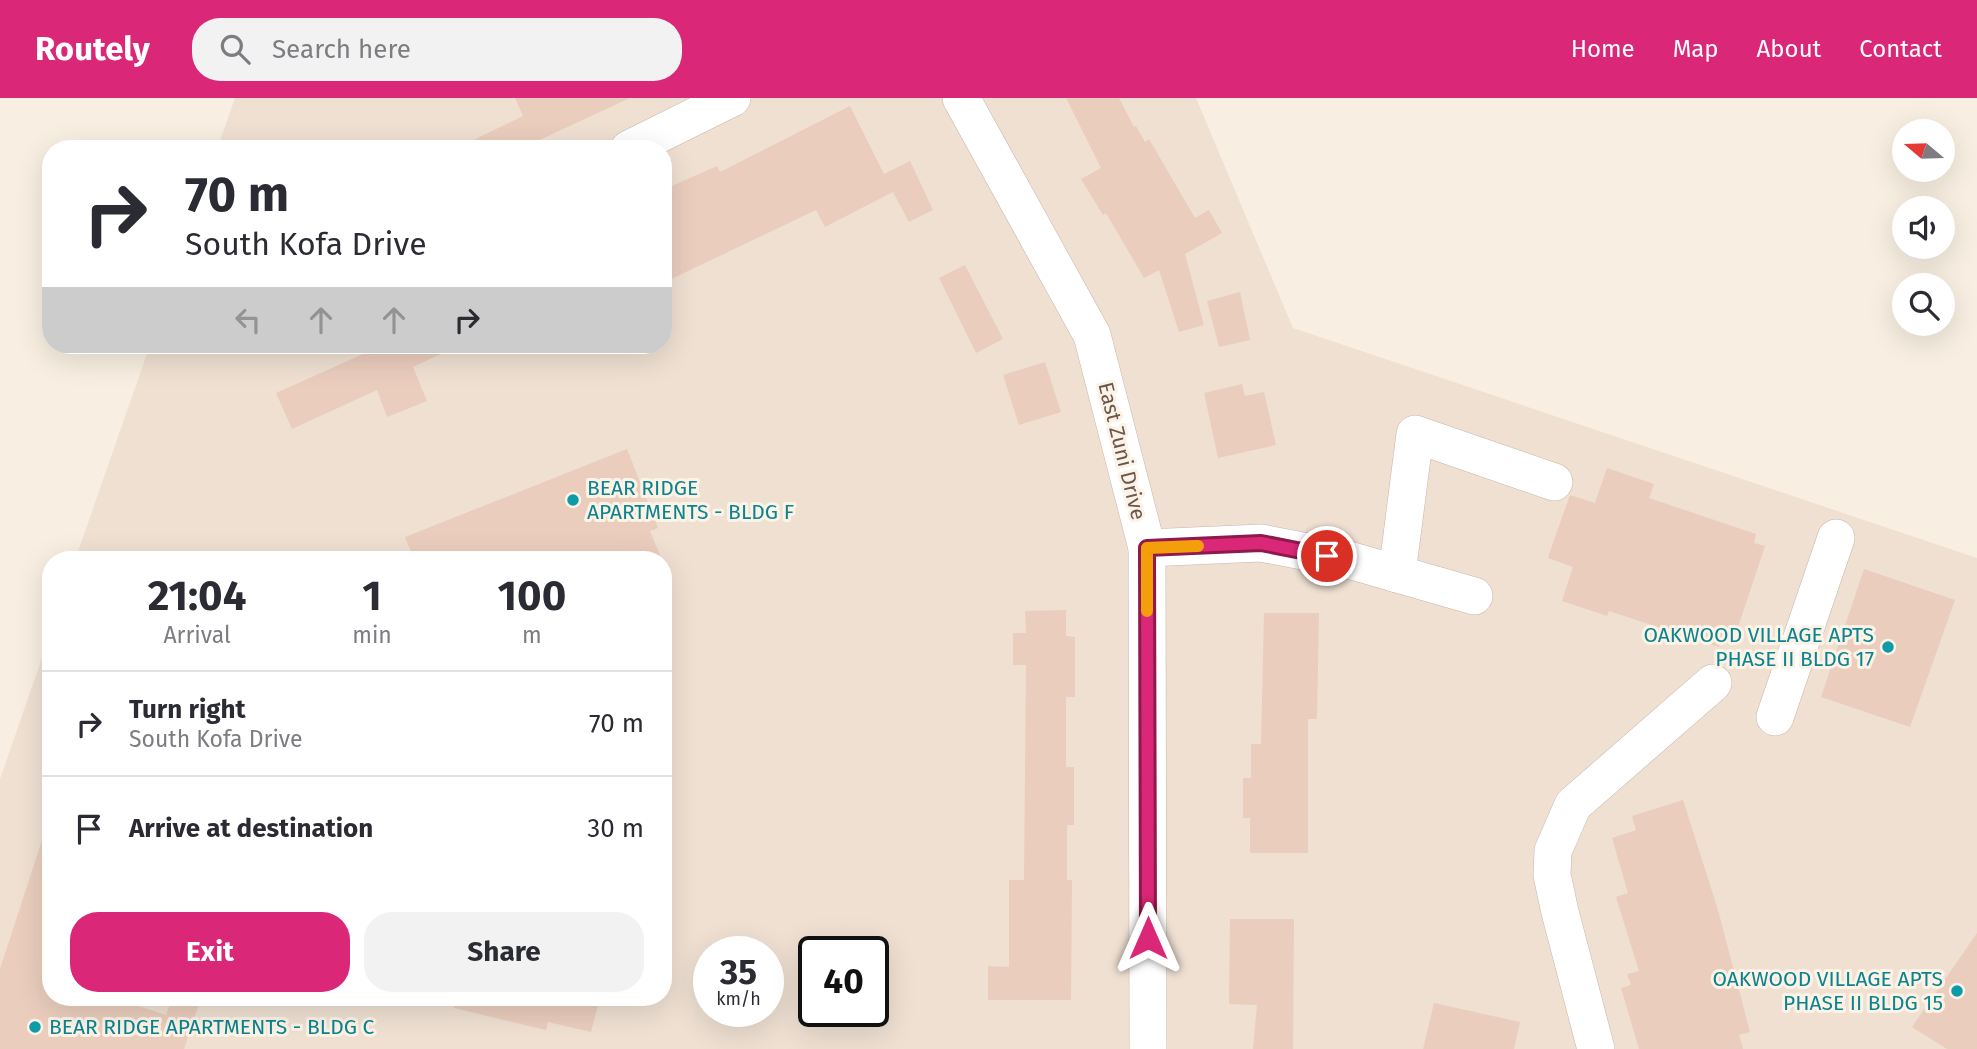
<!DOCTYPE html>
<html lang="en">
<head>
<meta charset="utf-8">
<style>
  body { margin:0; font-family:"Fira Sans",sans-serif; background:#f2f2f3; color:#2b2b33; height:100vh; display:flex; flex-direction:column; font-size:26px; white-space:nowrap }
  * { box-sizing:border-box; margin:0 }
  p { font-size:23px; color:#7c7c81 }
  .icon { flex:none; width:38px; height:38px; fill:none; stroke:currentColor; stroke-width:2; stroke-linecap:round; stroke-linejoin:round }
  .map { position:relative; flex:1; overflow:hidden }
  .side { position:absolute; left:42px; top:453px; width:630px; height:455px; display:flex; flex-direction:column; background:#fff; border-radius:28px; box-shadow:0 7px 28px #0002 }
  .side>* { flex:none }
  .guide { position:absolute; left:42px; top:42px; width:630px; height:214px; border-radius:28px; box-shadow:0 7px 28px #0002; background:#fff; color:#2b2b33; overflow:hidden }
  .needle { width:46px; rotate:289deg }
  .buttons { position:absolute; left:1892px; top:21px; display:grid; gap:14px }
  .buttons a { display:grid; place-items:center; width:63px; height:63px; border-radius:50%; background:#fff; box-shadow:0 7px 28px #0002; font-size:35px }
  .speed { position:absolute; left:693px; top:838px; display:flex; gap:14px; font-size:35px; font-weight:700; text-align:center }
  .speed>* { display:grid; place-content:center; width:91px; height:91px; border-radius:50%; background:#fff; box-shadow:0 7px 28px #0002; line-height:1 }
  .speed small { font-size:18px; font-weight:400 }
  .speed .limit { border:4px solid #111; border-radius:10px; background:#fff; color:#111 }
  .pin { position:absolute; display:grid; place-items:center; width:60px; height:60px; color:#fff; margin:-30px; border:4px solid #fff; border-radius:50%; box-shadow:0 2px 7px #0007 }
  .me { position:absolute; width:77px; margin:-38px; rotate:0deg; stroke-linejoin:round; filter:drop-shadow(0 0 5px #0008) }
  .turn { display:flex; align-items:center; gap:24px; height:147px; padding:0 28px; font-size:32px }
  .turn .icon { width:91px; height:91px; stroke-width:2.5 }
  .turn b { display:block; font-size:49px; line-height:60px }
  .lanes { display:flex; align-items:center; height:66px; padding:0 28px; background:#0003; justify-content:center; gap:35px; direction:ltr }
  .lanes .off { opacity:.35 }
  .eta { display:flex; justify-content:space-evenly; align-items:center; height:119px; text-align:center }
  .eta b { font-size:42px; font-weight:700; line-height:49px }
  .action { display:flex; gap:14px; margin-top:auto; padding:14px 28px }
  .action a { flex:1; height:80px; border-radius:28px; background:#db2777; color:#fff; font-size:28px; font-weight:700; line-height:80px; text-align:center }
  .action a+a { background:#f2f2f3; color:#2b2b33 }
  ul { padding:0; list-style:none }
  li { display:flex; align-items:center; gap:21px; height:105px; padding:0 28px; border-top:2px solid #e1e1e2 }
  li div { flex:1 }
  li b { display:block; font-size:26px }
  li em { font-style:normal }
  header { display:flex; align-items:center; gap:42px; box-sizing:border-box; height:98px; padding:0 35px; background:#db2777; color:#fff }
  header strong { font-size:33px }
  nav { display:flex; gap:38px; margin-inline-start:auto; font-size:24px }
  .search { width:490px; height:63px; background:#f2f2f3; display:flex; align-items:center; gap:18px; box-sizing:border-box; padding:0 24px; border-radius:28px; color:#7c7c81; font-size:26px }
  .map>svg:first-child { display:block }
  .residential { fill:#efe0d2; fill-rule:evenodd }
  .building { fill:#eacdbd }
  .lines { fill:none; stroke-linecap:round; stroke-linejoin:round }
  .minor-casing { stroke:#c7b6ab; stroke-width:38 }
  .minor { stroke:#fff; stroke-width:37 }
  .route-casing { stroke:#8e194d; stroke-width:18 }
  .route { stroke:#db2777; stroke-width:12 }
  .slow { stroke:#f59e0b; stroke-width:12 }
  .culture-dot { fill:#0f9aa8; stroke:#fcf3e7; stroke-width:2.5 }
  .labels { text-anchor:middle; stroke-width:6; stroke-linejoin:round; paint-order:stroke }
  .street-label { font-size:21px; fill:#6c564c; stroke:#fcf3e7 }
  .culture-label { font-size:21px; fill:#0d838f; stroke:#fcf3e7; text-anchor:start }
</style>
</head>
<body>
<header>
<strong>Routely</strong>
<div class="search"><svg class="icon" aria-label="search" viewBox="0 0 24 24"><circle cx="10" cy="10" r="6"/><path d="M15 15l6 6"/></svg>Search here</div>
<nav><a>Home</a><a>Map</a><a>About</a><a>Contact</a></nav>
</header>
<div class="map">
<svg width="1977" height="951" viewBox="0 0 1977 951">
  <rect width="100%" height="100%" fill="#f8efe2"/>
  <path class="residential" d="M 235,0 L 1196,0 L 1293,230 L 1977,460 L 1977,951 L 0,951 L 0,681 L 51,534 L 51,900 L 663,900 L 663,462 L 75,462 L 150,247 L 663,247 L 663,51 L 217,51 ZM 709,854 L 768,854 L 768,914 L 709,914 ZM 814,854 L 873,854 L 873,914 L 814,914 Z"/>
  <g class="building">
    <polygon points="515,0 630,0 520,51 455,51 523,18"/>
    <polygon points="1066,0 1119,0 1134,29 1136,28 1145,44 1149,41 1195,120 1209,112 1222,135 1185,156 1204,227 1179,234 1159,172 1144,180 1106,115 1103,117 1081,81 1101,70"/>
    <polygon points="850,8 884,76 910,63 933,112 909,124 893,94 825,129 816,112 663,185 663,92 717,68 720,74"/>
    <polygon points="965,167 1003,241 976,255 939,180"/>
    <polygon points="1240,194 1250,242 1219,249 1207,203"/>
    <polygon points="359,247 460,247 413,269 427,303 387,319 377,292 292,331 276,295 363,256"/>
    <polygon points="1045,264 1061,314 1019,327 1003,277"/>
    <polygon points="1242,286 1245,298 1264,294 1276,347 1218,360 1204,295"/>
    <polygon points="627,351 658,430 650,433 662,462 495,462 491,454 471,462 414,462 405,439"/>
    <polygon points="1607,370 1654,386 1649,400 1756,436 1754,445 1765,448 1733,544 1722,540 1719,549 1609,513 1607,518 1562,503 1573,469 1548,460 1554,442 1570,397 1595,405"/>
    <polygon points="1864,471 1955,502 1910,629 1821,599"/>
    <polygon points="1066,512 1066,538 1075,539 1075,599 1066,599 1066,669 1074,669 1074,727 1067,727 1067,782 1072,782 1071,902 988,902 988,868 1009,869 1009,782 1024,782 1026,567 1013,567 1013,535 1026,535 1025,513"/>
    <polygon points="1264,515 1319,515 1317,621 1308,621 1308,755 1250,755 1250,720 1243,720 1243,680 1251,680 1251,646 1261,646"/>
    <polygon points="1683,702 1718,812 1750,934 1739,937 1743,951 1639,951 1621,890 1631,887 1627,876 1639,873 1616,799 1628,795 1612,740 1636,732 1632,718"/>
    <polygon points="45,733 51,734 51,900 114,900 166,917 172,900 201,900 184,951 0,951 0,871"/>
    <polygon points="1230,821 1294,821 1293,951 1253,951 1257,907 1229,906"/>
    <polygon points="1977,835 1977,951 1947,951 1912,929"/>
    <polygon points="455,900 600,900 591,934 548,924 546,932 454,910"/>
    <polygon points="1434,905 1520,924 1514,951 1423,951"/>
  </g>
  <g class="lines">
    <defs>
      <g id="minor">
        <polyline points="961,0 1092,237 1147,450 1148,951"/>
        <polyline points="629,51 732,0"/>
        <polyline points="1147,450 1261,445 1349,462 1474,498"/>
        <polyline points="1397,476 1415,336 1554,384"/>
        <polyline points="1775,619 1836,440"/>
        <polyline points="1596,951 1560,814 1552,777 1553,753 1573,707 1713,585"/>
      </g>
    </defs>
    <use href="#minor" class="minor-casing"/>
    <use href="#minor" class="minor"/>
  </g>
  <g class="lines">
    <defs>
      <polyline id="route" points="1148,840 1147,450 1261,445 1327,458"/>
    </defs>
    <use href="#route" class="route-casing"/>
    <use href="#route" class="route"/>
    <polyline class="slow" points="1147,513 1147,450 1198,448"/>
  </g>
  <g class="culture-dot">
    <circle cx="573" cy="402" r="7"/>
    <circle cx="1888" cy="549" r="7"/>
    <circle cx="1957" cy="893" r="7"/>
    <circle cx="35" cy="929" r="7"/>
  </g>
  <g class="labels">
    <g class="street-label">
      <text transform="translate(1122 353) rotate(76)" y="7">East Zuni Drive</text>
    </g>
    <g class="culture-label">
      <text x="587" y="397">BEAR RIDGE<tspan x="587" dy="24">APARTMENTS - BLDG F</tspan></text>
      <text x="1874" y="544" text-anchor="end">OAKWOOD VILLAGE APTS<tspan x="1874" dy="24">PHASE II BLDG 17</tspan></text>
      <text x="1943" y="888" text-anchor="end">OAKWOOD VILLAGE APTS<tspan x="1943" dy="24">PHASE II BLDG 15</tspan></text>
      <text x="49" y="936">BEAR RIDGE APARTMENTS - BLDG C</text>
    </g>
  </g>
</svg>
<div class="buttons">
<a><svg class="needle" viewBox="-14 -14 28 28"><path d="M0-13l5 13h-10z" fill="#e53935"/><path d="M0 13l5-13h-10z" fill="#7c7c81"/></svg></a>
<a><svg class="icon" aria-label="sound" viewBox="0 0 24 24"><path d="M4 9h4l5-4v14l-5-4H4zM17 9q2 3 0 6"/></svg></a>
<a><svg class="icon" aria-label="search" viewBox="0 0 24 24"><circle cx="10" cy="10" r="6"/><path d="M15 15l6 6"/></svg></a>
</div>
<div class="speed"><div>35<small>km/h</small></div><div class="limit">40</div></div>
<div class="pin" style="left:1327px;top:458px;background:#d93025"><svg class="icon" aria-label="arrive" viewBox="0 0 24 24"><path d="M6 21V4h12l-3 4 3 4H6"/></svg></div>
<svg class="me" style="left:1148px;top:840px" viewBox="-20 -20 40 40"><path d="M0-17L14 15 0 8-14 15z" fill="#db2777" stroke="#fff" stroke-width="4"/></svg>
<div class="guide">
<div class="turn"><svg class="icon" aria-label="right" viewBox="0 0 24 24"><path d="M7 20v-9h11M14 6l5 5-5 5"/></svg><div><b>70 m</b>South Kofa Drive</div></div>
<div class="lanes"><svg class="icon off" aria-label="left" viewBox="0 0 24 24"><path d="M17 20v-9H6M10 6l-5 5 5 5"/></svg><svg class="icon off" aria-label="ahead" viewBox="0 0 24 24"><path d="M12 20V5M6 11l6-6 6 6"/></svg><svg class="icon off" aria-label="ahead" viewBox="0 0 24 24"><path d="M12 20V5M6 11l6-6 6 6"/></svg><svg class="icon" aria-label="right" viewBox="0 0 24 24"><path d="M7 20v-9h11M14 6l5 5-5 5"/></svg></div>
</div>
<section class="side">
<div class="eta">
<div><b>21:04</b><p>Arrival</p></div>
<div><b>1</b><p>min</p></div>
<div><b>100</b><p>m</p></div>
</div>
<ul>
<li><svg class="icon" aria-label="right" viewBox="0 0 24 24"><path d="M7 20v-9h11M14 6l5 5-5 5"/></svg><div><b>Turn right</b><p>South Kofa Drive</p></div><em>70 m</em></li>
<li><svg class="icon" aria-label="arrive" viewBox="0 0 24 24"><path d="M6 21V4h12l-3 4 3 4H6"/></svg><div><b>Arrive at destination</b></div><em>30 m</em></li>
</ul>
<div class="action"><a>Exit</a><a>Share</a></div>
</section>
</div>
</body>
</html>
